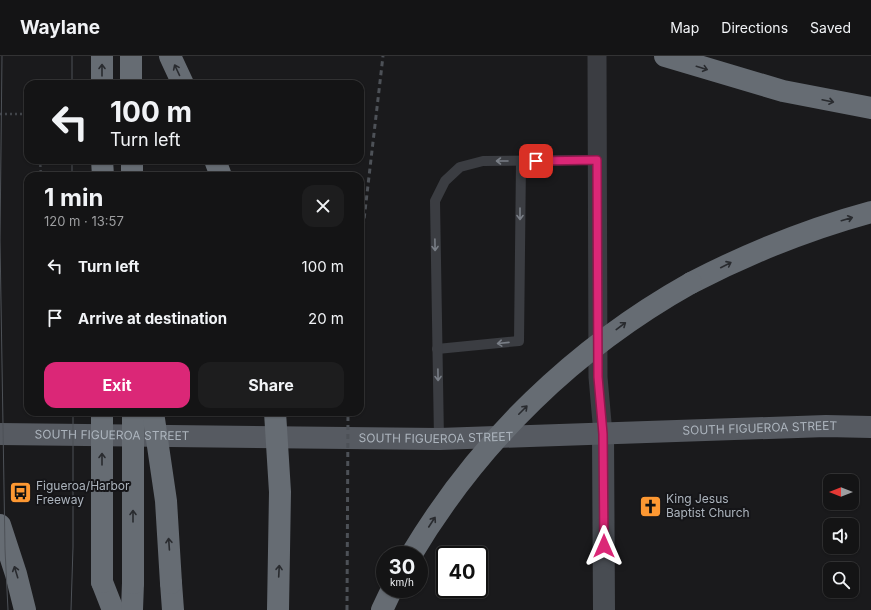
<!DOCTYPE html>
<html lang="en">
<head>
<meta charset="utf-8">
<style>
  body { margin:0; font-family:Inter,sans-serif; background:#1d1d1e; color:#f1f3f6; height:100vh; display:flex; flex-direction:column; font-size:15px; white-space:nowrap }
  * { box-sizing:border-box; margin:0 }
  p { font-size:13px; color:#9d9ea0 }
  .icon { flex:none; width:22px; height:22px; fill:none; stroke:currentColor; stroke-width:2; stroke-linecap:round; stroke-linejoin:round }
  .map { position:relative; flex:1; overflow:hidden }
  .sheet { position:absolute; left:24px; top:116px; width:340px; height:244px; display:flex; flex-direction:column; background:#141415; border-radius:12px; box-shadow:0 1px 3px #0004,0 0 0 1px #333334 }
  .sheet>* { flex:none }
  .banner { position:absolute; left:24px; top:24px; width:340px; height:84px; border-radius:12px; box-shadow:0 1px 3px #0004,0 0 0 1px #333334; background:#141415; color:#f1f3f6; overflow:hidden }
  .needle { width:26px; rotate:270deg }
  .buttons { position:absolute; left:823px; top:418px; display:grid; gap:8px }
  .buttons a { display:grid; place-items:center; width:36px; height:36px; border-radius:8px; background:#141415; box-shadow:0 1px 3px #0004,0 0 0 1px #333334; font-size:20px }
  .speed { position:absolute; left:376px; top:490px; display:flex; gap:8px; font-size:20px; font-weight:700; text-align:center }
  .speed>* { display:grid; place-content:center; width:52px; height:52px; border-radius:50%; background:#141415; box-shadow:0 1px 3px #0004,0 0 0 1px #333334; line-height:1 }
  .speed small { font-size:10px; font-weight:400 }
  .speed .limit { border:2px solid #111; border-radius:6px; background:#fff; color:#111 }
  .pin { position:absolute; display:grid; place-items:center; width:34px; height:34px; color:#fff; margin:-17px; border-radius:8px; box-shadow:0 2px 6px #0006 }
  .me { position:absolute; width:44px; margin:-22px; rotate:0deg; stroke-linejoin:round; filter:drop-shadow(0 0 3px #0008) }
  .turn { display:flex; align-items:center; gap:14px; height:84px; padding:0 20px; font-size:18px }
  .turn .icon { width:52px; height:52px; stroke-width:2.5 }
  .turn b { display:block; font-size:28px; line-height:34px }
  .round { display:grid; place-items:center; flex:none; width:42px; height:42px; border-radius:12px; background:#1d1d1e }
  .headline { display:flex; align-items:center; justify-content:space-between; height:68px; padding:0 20px }
  h1 { font-size:24px; font-weight:700; line-height:30px }
  .button { display:flex; gap:8px; margin-top:auto; padding:8px 20px }
  .button a { flex:1; height:46px; border-radius:12px; background:#db2777; color:#fff; font-size:16px; font-weight:700; line-height:46px; text-align:center }
  .button a+a { background:#1d1d1e; color:#f1f3f6 }
  ul { padding:0; list-style:none }
  li { display:flex; align-items:center; gap:12px; height:52px; padding:0 20px }
  li div { flex:1 }
  li b { display:block; font-size:15px }
  li em { font-style:normal }
  header { display:flex; align-items:center; gap:24px; box-sizing:border-box; height:56px; padding:0 20px; background:#141415; border-bottom:1px solid #333334 }
  header strong { font-size:19px }
  nav { display:flex; gap:22px; margin-inline-start:auto; font-size:14px }
  .map>svg:first-child { display:block }
  .lines { fill:none; stroke-linecap:round; stroke-linejoin:round }
  .path { stroke:#414449; stroke-width:2.5; stroke-dasharray:2 3; stroke-linecap:butt }
  .lane { stroke:#3b3d42; stroke-width:10 }
  .street { stroke:#3b3d42; stroke-width:19 }
  .secondary { stroke:#484c52; stroke-width:22 }
  .primary { stroke:#565a61; stroke-width:22 }
  .highway { stroke:#666c73; stroke-width:22 }
  .tram { stroke:#4d5157; stroke-width:1 }
  .rail { stroke:#4d5157; stroke-width:3; stroke-dasharray:5 4; stroke-linecap:butt }
  .highway-bridge { stroke:#666c73; stroke-width:22 }
  .oneway { stroke:#292b2f }
  .oneway2 { stroke:#797e86 }
  .route-casing { stroke:#8e194d; stroke-width:10 }
  .route { stroke:#db2777; stroke-width:7 }
  .labels { text-anchor:middle; stroke-width:4; stroke-linejoin:round; paint-order:stroke }
  .street-label { font-size:12px; fill:#acb4bd; stroke:#151518 }
  .poi-label { font-size:12px; fill:#acb4bd; stroke:#151518; text-anchor:start }
</style>
</head>
<body>
<header>
<strong>Waylane</strong>
<nav><a>Map</a><a>Directions</a><a>Saved</a></nav>
</header>
<div class="map">
<svg width="871" height="554" viewBox="0 0 871 554">
  <rect width="100%" height="100%" fill="#1a1a1c"/>
  <g class="lines">
    <g class="path">
      <polyline points="0,58 28,58"/>
      <polyline points="40,104 41,120"/>
    </g>
    <g class="lane">
      <polyline points="437,293 519,285 521,105"/>
      <polyline points="439,383 435,145 445,125 460,111 483,105 597,104"/>
    </g>
    <polyline class="street" points="597,0 598,321 603,378"/>
    <polyline class="secondary" points="603,378 604,554"/>
    <path class="primary" id="s1" d="M 0,378 L 439,383 L 826,370 L 871,371"/>
    <g class="highway">
      <polyline points="102,0 102,28"/>
      <polyline points="131,0 131,28"/>
      <polyline points="170,0 183,28"/>
      <polyline points="665,0 783,35 871,52"/>
      <polyline points="102,104 103,120"/>
      <polyline points="132,104 132,120"/>
      <polyline points="215,104 221,120"/>
      <path d="M 691,227 C 749,197 808,173 871,156"/>
      <polyline points="0,469 16,518 25,554"/>
      <polyline points="102,526 113,554"/>
      <polyline points="171,527 173,554"/>
      <polyline points="132,554 133,527"/>
      <polyline points="382,554 392,533"/>
    </g>
    <g class="tram">
      <polyline points="2,0 0,184 5,493 8,554"/>
      <polyline points="72,0 72,28"/>
      <polyline points="72,104 72,120"/>
      <polyline points="71,554 73,491 73,356"/>
    </g>
    <g class="rail">
      <polyline points="360,198 383,0"/>
      <polyline points="347,554 348,356"/>
    </g>
    <g class="highway-bridge">
      <polyline points="133,356 133,527"/>
      <polyline points="153,356 166,445 171,527"/>
      <polyline points="275,356 280,436 278,554"/>
      <path d="M 411,499 C 479,385 575,292 691,227"/>
      <polyline points="102,526 102,356"/>
    </g>
  </g>
  <defs><path id="oneway-shaft" d="M-6 0H5M1.5-3L5.5 0L1.5 3" fill="none" stroke-width="1.6" stroke-linecap="round" stroke-linejoin="round"/></defs>
  <g class="oneway">
    <use href="#oneway-shaft" transform="translate(702 12) rotate(17)"/>
    <use href="#oneway-shaft" transform="translate(102 14) rotate(-90)"/>
    <use href="#oneway-shaft" transform="translate(177 14) rotate(-115)"/>
    <use href="#oneway-shaft" transform="translate(828 45) rotate(12)"/>
    <use href="#oneway-shaft" transform="translate(847 163) rotate(-16)"/>
    <use href="#oneway-shaft" transform="translate(726 209) rotate(-27)"/>
    <use href="#oneway-shaft" transform="translate(621 270) rotate(-37)"/>
    <use href="#oneway-shaft" transform="translate(523 354) rotate(-45)"/>
    <use href="#oneway-shaft" transform="translate(102 403) rotate(-90)"/>
    <use href="#oneway-shaft" transform="translate(133 460) rotate(-90)"/>
    <use href="#oneway-shaft" transform="translate(432 466) rotate(-57)"/>
    <use href="#oneway-shaft" transform="translate(169 488) rotate(-94)"/>
    <use href="#oneway-shaft" transform="translate(279 515) rotate(-87)"/>
    <use href="#oneway-shaft" transform="translate(16 516) rotate(-107)"/>
  </g>
  <g class="oneway2">
    <use href="#oneway-shaft" transform="translate(502 105) rotate(180)"/>
    <use href="#oneway-shaft" transform="translate(520 158) rotate(90)"/>
    <use href="#oneway-shaft" transform="translate(435 189) rotate(89)"/>
    <use href="#oneway-shaft" transform="translate(503 287) rotate(174)"/>
    <use href="#oneway-shaft" transform="translate(438 319) rotate(89)"/>
  </g>
  <g class="lines">
    <defs>
      <polyline id="route" points="536,105 597,104 598,321 603,378 604,490"/>
    </defs>
    <use href="#route" class="route-casing"/>
    <use href="#route" class="route"/>
  </g>
  <defs>
    <symbol id="bus-square" viewBox="-11 -11 22 22"><rect x="-9" y="-9" width="18" height="18" rx="4" fill="#fd9832" stroke="#151518"/><path d="M-5-6H5V4H4V6H2V4H-2V6H-4V4H-5ZM-3.5-4V0h7V-4ZM-3.5 1.2v1.5H-2V1.2ZM2 1.2v1.5H3.5V1.2Z" fill="#111"/></symbol>
    <symbol id="church-square" viewBox="-11 -11 22 22"><rect x="-9" y="-9" width="18" height="18" rx="4" fill="#fd9832" stroke="#151518"/><path d="M-1.2-6h2.4v3.5h3.3v2.4h-3.3V6h-2.4V-.1h-3.3v-2.4h3.3Z" fill="#111"/></symbol>
  </defs>
  <g fill-rule="evenodd">
    <use href="#bus-square" x="8" y="424" width="25" height="25"/>
    <use href="#church-square" x="638" y="438" width="25" height="25"/>
  </g>
  <g class="labels">
    <g class="street-label">
      <text dy="4" stroke="none"><textPath href="#s1" startOffset="760">SOUTH FIGUEROA STREET</textPath></text>
      <text dy="4" stroke="none"><textPath href="#s1" startOffset="112">SOUTH FIGUEROA STREET</textPath></text>
      <text dy="4" stroke="none"><textPath href="#s1" startOffset="436">SOUTH FIGUEROA STREET</textPath></text>
    </g>
    <g class="poi-label">
      <text x="36" y="434">Figueroa/Harbor<tspan x="36" dy="14">Freeway</tspan></text>
      <text x="666" y="447">King Jesus<tspan x="666" dy="14">Baptist Church</tspan></text>
    </g>
  </g>
</svg>
<div class="buttons">
<a><svg class="needle" viewBox="-14 -14 28 28"><path d="M0-13l5 13h-10z" fill="#e53935"/><path d="M0 13l5-13h-10z" fill="#9d9ea0"/></svg></a>
<a><svg class="icon" aria-label="sound" viewBox="0 0 24 24"><path d="M4 9h4l5-4v14l-5-4H4zM17 9q2 3 0 6"/></svg></a>
<a><svg class="icon" aria-label="search" viewBox="0 0 24 24"><circle cx="10" cy="10" r="6"/><path d="M15 15l6 6"/></svg></a>
</div>
<div class="speed"><div>30<small>km/h</small></div><div class="limit">40</div></div>
<div class="pin" style="left:536px;top:105px;background:#d93025"><svg class="icon" aria-label="arrive" viewBox="0 0 24 24"><path d="M6 21V4h12l-3 4 3 4H6"/></svg></div>
<svg class="me" style="left:604px;top:490px" viewBox="-20 -20 40 40"><path d="M0-17L14 15 0 8-14 15z" fill="#db2777" stroke="#fff" stroke-width="4"/></svg>
<div class="banner">
<div class="turn"><svg class="icon" aria-label="left" viewBox="0 0 24 24"><path d="M17 20v-9H6M10 6l-5 5 5 5"/></svg><div><b>100 m</b>Turn left</div></div>
</div>
<section class="sheet">
<div class="headline"><div><h1>1 min</h1><p>120 m · 13:57</p></div><a class="round"><svg class="icon" aria-label="close" viewBox="0 0 24 24"><path d="M6 6l12 12M18 6L6 18"/></svg></a></div>
<ul>
<li><svg class="icon" aria-label="left" viewBox="0 0 24 24"><path d="M17 20v-9H6M10 6l-5 5 5 5"/></svg><div><b>Turn left</b></div><em>100 m</em></li>
<li><svg class="icon" aria-label="arrive" viewBox="0 0 24 24"><path d="M6 21V4h12l-3 4 3 4H6"/></svg><div><b>Arrive at destination</b></div><em>20 m</em></li>
</ul>
<div class="button"><a>Exit</a><a>Share</a></div>
</section>
</div>
</body>
</html>
